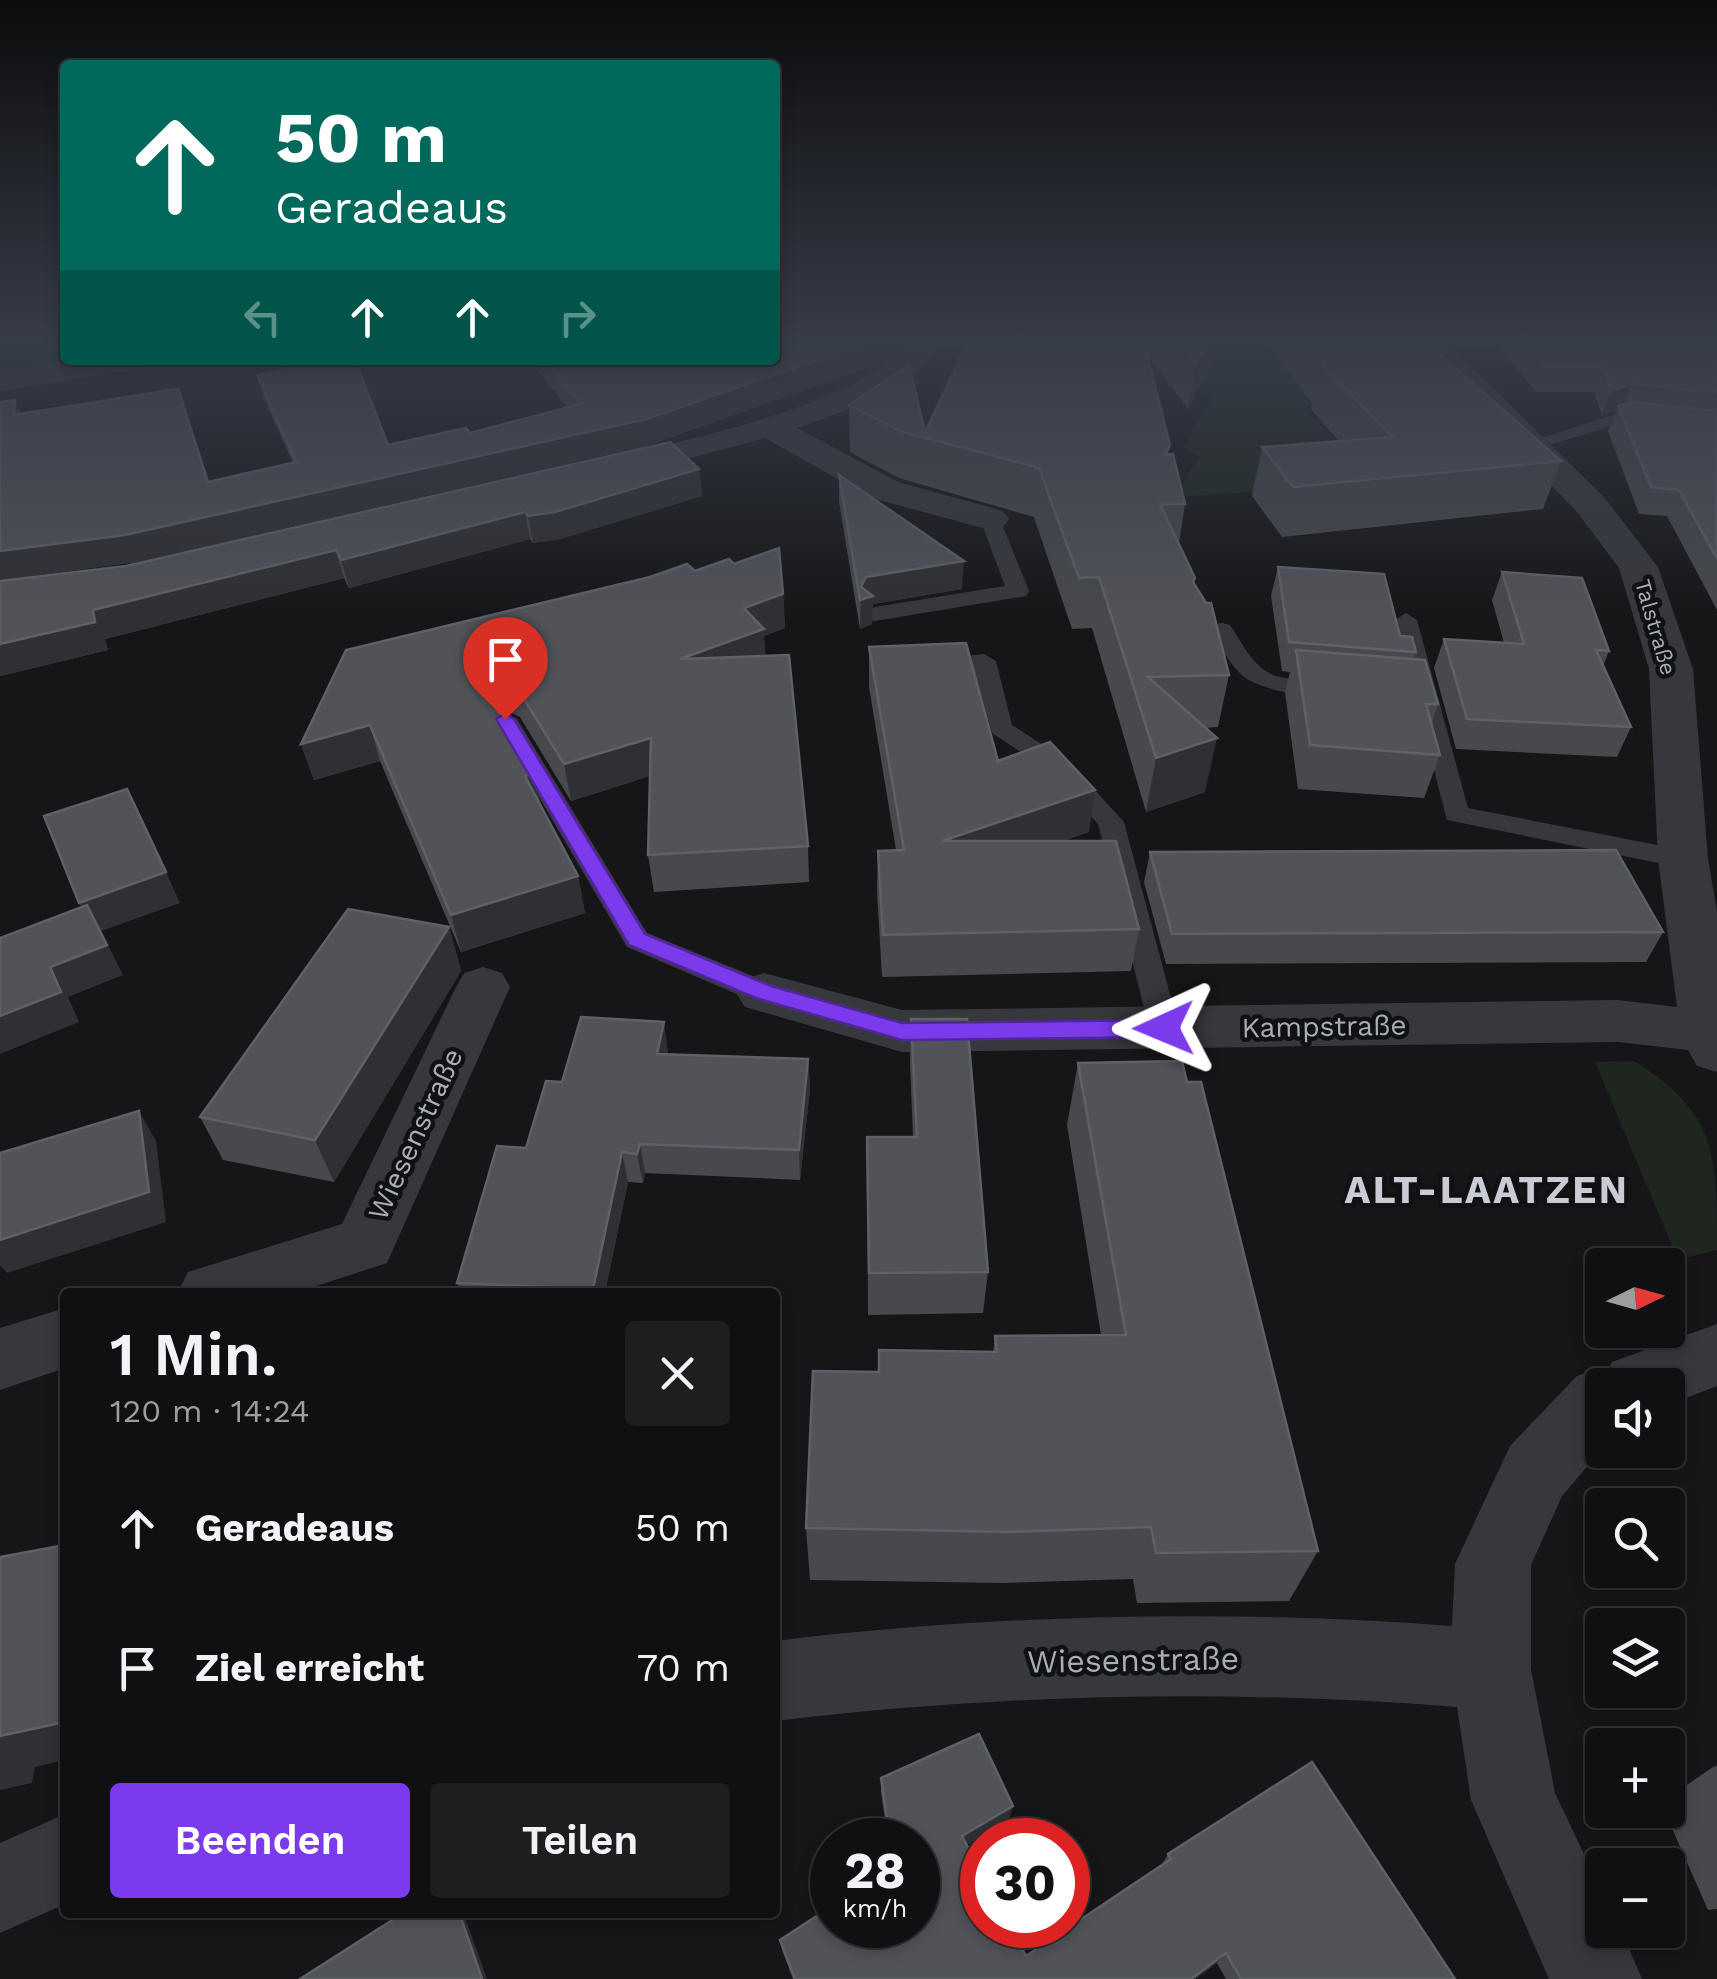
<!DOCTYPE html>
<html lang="de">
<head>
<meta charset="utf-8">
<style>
  body { margin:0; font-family:"Work Sans",sans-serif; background:#1e1e20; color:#f1f3f6; height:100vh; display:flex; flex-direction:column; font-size:38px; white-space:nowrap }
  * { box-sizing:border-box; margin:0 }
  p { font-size:32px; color:#9c9d9f }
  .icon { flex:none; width:55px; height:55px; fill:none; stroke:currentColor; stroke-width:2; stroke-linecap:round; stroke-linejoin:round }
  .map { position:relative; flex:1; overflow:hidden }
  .panel { position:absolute; left:60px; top:1288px; width:720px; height:630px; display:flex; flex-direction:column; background:#101012; border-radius:10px; box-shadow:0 5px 15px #0003,0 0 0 2px #303032 }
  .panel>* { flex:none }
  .banner { position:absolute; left:60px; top:60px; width:720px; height:305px; border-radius:10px; box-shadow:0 5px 15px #0003,0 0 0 2px #303032; background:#00695c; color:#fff; overflow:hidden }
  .needle { width:65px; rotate:85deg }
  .tools { position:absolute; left:1585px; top:1248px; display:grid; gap:20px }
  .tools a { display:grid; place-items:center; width:100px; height:100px; border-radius:10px; background:#101012; box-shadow:0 5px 15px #0003,0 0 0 2px #303032; font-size:50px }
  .speed { position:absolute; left:810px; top:1818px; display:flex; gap:20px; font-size:50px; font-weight:700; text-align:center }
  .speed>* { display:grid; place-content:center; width:130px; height:130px; border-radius:50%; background:#101012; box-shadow:0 5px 15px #0003,0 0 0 2px #303032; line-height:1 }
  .speed small { font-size:25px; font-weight:400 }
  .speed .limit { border:15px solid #d22; background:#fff; color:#111 }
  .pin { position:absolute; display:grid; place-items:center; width:85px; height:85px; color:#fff; margin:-102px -42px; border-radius:50% 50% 50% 0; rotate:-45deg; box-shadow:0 0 10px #0007 }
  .pin .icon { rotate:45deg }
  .me { position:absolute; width:110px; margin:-55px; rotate:269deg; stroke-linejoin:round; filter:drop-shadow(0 0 8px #0008) }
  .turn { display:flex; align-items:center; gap:35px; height:210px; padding:0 50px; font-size:45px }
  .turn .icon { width:130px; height:130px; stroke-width:2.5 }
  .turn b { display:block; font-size:70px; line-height:85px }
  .lanes { display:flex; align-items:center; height:95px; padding:0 50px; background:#0003; justify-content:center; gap:50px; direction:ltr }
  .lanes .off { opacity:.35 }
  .round { display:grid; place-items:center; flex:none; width:105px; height:105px; border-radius:10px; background:#1e1e20 }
  .summary { display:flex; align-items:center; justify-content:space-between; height:170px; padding:0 50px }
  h1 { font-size:60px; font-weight:600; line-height:75px }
  .button { display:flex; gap:20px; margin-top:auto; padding:20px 50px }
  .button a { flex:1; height:115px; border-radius:10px; background:#7c3aed; color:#fff; font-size:40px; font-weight:600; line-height:115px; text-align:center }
  .button a+a { background:#1e1e20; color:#f1f3f6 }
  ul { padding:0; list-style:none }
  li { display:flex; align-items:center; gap:30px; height:140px; padding:0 50px }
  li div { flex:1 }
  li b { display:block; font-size:38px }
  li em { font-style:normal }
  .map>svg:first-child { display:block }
  .green { fill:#1e261f }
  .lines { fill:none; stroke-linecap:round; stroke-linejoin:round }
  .lane { fill:#37383d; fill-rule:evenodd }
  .street { fill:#37383d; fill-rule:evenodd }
  .wall { fill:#47494d }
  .shaded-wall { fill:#2f3033 }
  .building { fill:#525359; stroke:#5f6168; stroke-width:2.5 }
  .route { fill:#7c3aed; stroke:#51269a; stroke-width:2.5 }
  .labels { text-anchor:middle; stroke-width:9; stroke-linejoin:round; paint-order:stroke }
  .far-street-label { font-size:22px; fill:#a8adb8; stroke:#111113 }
  .street-label { font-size:28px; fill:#a8adb8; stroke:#111113 }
  .near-street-label { font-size:32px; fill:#a8adb8; stroke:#111113 }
  .district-label { font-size:38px; font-weight:bold; letter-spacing:2.5px; fill:#c9ccd4; stroke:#111113 }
</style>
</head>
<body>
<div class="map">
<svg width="1717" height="1979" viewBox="0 0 1717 1979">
  <rect width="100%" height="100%" fill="#161618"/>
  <g class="green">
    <polygon points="0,342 65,342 65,360 96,360 0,375"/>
    <polygon points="1209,342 1274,342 1322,394 1303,395 1310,405 1305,410 1338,444 1342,486 1174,497 1199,457 1183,447 1212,399 1195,388"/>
    <path d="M 1634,1061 C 1717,1113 1717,1154 1717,1250 L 1678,1260 L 1595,1062 Z"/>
  </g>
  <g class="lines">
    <g class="lane">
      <polygon points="1622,412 1717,421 1717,433 1623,423 1532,450 1523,444"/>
      <polygon points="990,513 1000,519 1029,591 1026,596 875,621 867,619 864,614 867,609 875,607 1005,586 980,519"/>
      <polygon points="1406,613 1417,620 1468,808 1683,850 1693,853 1697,859 1693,865 1683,868 1447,820 1395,620"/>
      <path d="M 1222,623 L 1230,625 C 1242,642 1251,664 1271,674 C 1291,684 1323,672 1339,688 C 1324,704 1259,690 1243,676 C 1231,666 1223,651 1215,637 L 1198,639 L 1187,632 L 1190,627 Z"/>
      <polygon points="984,654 996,661 1012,725 1069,762 1124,822 1179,1028 1175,1036 1164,1039 1153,1036 1149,1028 1098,824 1051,772 992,733 974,669 931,674 919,667 931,660"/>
      <polygon points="505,712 517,719 647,933 775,985 779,993 775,1001 764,1004 753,1001 627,947 493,719"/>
    </g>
    <g class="street">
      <path d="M 911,342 L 943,342 C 909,391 850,409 797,428 L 898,482 L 1003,511 L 1009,519 L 1003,527 L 990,530 L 872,498 L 765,438 L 610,480 L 597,477 L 592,469 L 597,461 C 687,439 848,410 911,342 Z"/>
      <polygon points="1413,342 1446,342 1604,497 1658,567 1693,669 1708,859 1717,912 1717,1072 1697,1066 1688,1050 1618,1042 902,1052 745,1007 736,993 745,979 764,973 902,1010 1618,1000 1677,1007 1658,859 1649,669 1619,568 1578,513"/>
      <polygon points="75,360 154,360 149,367 138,369 0,391 0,371"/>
      <polygon points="483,967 502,973 510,987 387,1263 298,1292 178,1292 188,1272 342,1224 456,987 464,973"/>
      <polygon points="65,1308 65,1368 0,1390 0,1328"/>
      <path d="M 1717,1324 L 1717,1386 L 1668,1405 L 1668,1385 L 1602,1385 L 1602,1449 L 1562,1496 L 1531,1565 L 1531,1669 L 1555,1793 L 1602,1892 L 1602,1930 L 1621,1930 L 1642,1979 L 1549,1979 L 1471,1800 L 1457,1707 C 1233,1689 998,1694 775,1721 L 775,1641 C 996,1614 1230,1609 1452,1626 L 1455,1564 L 1510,1446 L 1577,1376 L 1602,1367 L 1609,1369 L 1612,1362 Z"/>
      <polygon points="65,1814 65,1904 0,1933 0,1843"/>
    </g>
  </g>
  <g class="wall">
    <polygon points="968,342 1224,342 1188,409 1146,352 1169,455 1185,504 1179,543 1229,675 1218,727 1205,728 1205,792 1146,812 1092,628 1072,629 1034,517 899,478 850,452 849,405 925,432"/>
    <polygon points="1266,342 1427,342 1561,461 1543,509 1282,537 1252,496 1262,447 1339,441 1311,410 1312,403"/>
    <polygon points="1495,342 1717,342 1717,610 1667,516 1639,514 1608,431 1617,410 1602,415 1594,392 1536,392"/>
    <polygon points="896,356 889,360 649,445 136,562 0,580 15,400 21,414 208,482 293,463 265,400 257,375 286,369 282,360 355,360 388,445 470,433 567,407 533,365 532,360 775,360"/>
    <polygon points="699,469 702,496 560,539 533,543 530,539 349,588 344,578 105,639 108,650 0,676 0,581 126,566"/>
    <polygon points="839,475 962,589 873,604 872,624 860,629 839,502"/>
    <polygon points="734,564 783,594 785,628 764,636 765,655 808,846 809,882 654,892 648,855 650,776 571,801 520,717 503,709 498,713 542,808 578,876 585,913 461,952 380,761 314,780 301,744 695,571"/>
    <polygon points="1278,567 1400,636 1416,652 1413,659 1438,704 1432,723 1440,755 1424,798 1298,789 1285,692 1290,672 1282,671 1271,596"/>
    <polygon points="1502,572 1609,651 1603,666 1631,727 1617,757 1456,749 1434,668 1444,639 1504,643 1492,600"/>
    <polygon points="869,647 998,761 1089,832 1062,841 1139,929 1131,971 882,977 877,892 878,851 896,850 869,687"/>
    <polygon points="1150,852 1663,932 1646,962 1166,964 1144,882"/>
    <polygon points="449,927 461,971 334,1182 223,1160 200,1117"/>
    <polygon points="911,1019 988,1272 983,1313 868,1315 867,1137 913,1137 910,1063"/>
    <polygon points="668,1052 668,1054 808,1059 810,1089 800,1180 645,1173 643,1183 628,1182 605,1292 461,1292 457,1283 526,1148 562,1082"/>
    <polygon points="1078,1063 1187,1082 1318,1551 1289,1601 1137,1603 1133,1579 1003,1583 810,1580 806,1528 879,1372 993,1352 995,1336 1101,1335 1067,1125"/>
    <polygon points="1717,1766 1717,1909 1708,1910 1664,1810 1668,1810 1668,1798 1713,1767"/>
    <polygon points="881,1778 1009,1819 967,1845 1026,1956 1161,1866 1168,1854 1455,1979 1226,1979 1217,1963 1195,1979 793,1979 782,1950 780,1940 918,1925 918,1840 888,1840 881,1792"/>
  </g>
  <g class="shaded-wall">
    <polygon points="870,342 896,342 896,356 889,360 649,445 136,562 0,580 0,551"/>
    <polygon points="1208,342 1224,342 1188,409 1196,363"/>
    <polygon points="1632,384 1622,408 1618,406 1617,410 1602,415 1611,390"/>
    <polygon points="15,400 26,426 14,415"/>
    <polygon points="699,469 702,496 560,539 533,543 528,516"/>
    <polygon points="525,512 530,539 349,588 341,560"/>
    <polygon points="336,550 344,578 105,639 108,650 0,676 0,644 93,610"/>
    <polygon points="964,561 962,589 873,604 872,624 860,629 861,587 866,577"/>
    <polygon points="783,594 785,628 764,636 766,664 680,659 744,608"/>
    <polygon points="495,673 503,709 490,721 482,685"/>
    <polygon points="370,725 380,761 314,780 301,744"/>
    <polygon points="651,738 656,774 571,801 564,764"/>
    <polygon points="1217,738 1205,792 1146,812 1156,758"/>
    <polygon points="534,773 542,810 525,776"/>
    <polygon points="1095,790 1089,832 940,883 942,841"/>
    <polygon points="166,872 180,903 101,931 123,975 68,997 79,1022 0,1054 0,1016 50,967 95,934 79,903"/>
    <polygon points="578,876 585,913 461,952 451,915"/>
    <polygon points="449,927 461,971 334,1182 315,1140"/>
    <polygon points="664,1022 668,1052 662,1084 657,1054"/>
    <polygon points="808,1059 810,1089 800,1180 799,1150"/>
    <polygon points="139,1111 156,1141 166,1222 7,1273 0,1265 0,1240"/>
    <polygon points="640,1144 645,1173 643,1183 637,1154"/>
    <polygon points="622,1152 628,1182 605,1292 594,1292 593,1289"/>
    <polygon points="65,1722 65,1760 35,1767 32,1783 0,1790 0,1736"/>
    <polygon points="1013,1806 1009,1819 960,1849 962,1836"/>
    <polygon points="459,1912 463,1912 487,1979 482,1979"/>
    <polygon points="1226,1953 1217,1963 1195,1979 1191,1979"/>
  </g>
  <g class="building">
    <polygon points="775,342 870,342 646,419 125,535 0,551 0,402 15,400 14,415 178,389 208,482 296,462 257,375 291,368 287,360 355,360 388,445 466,428 470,433 581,404 545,360 775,360"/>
    <polygon points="968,342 1144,342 1170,445 1165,455 1173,454 1185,504 1160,504 1195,578 1193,582 1206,603 1211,603 1229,675 1148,677 1217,738 1156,758 1099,577 1079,578 1039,468 900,431 849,405 909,365 925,432"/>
    <polygon points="1180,342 1208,342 1196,363"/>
    <polygon points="1311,342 1427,342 1561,461 1293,487 1262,447 1393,437 1321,364 1326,360"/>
    <polygon points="1523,342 1717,342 1717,392 1632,384 1611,390 1603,368 1545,368"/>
    <polygon points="1633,402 1717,411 1717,559 1679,490 1651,487 1618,406"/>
    <polygon points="670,442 699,469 555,512 528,516 525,512 341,560 336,550 93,610 95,622 0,644 0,581 126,566"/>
    <polygon points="839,475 964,561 866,577 861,587 873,596 860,600"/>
    <polygon points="779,548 783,594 744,608 764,629 680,659 789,655 808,846 648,855 651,738 564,764 513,681 495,673 482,685 534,773 525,776 578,876 451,915 370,725 301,744 346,650 650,577 687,564 695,571 729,559 734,564"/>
    <polygon points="1278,567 1384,574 1400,636 1412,637 1416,652 1289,642"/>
    <polygon points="1502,572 1582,578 1609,651 1596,650 1631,727 1467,719 1444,639 1524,644"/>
    <polygon points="966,643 998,761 1050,742 1095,790 942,841 1116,841 1139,929 883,935 878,851 904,850 869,647"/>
    <polygon points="1296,650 1425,660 1438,704 1426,704 1440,755 1310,745"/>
    <polygon points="127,789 166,872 79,903 44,816"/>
    <polygon points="1616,850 1663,932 1172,934 1150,852"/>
    <polygon points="87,905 107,945 50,967 61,992 0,1016 0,938"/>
    <polygon points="348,909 449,927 315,1140 200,1117"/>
    <polygon points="581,1017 664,1022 657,1054 808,1059 799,1150 640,1144 637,1154 622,1152 593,1289 457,1283 497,1146 526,1148 546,1081 562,1082"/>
    <polygon points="911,1019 967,1019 988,1272 869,1273 867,1137 917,1137"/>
    <polygon points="1182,1061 1187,1082 1201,1082 1318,1551 1156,1553 1151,1527 1012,1532 806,1528 813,1371 879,1372 879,1350 997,1352 995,1336 1126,1335 1078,1063"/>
    <polygon points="139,1111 149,1192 0,1240 0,1153"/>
    <polygon points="65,1545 65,1722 0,1736 0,1557"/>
    <polygon points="979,1734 1013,1806 962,1836 982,1874 982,1925 1010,1925 1026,1956 1171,1859 1168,1854 1312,1762 1455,1979 1241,1979 1226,1953 1191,1979 795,1979 780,1940 832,1906 832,1925 918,1925 918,1840 890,1840 881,1778"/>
    <polygon points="405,1912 459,1912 482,1979 300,1979"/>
  </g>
  <linearGradient id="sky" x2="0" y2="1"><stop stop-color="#0c0c0d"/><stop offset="0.55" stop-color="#363c48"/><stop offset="1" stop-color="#363c48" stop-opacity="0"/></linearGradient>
  <rect width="1717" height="619" fill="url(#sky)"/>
  <polygon class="route" points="505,713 514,719 645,934 771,986 902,1023 1164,1020 1175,1028 1164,1037 902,1040 756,998 629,945 496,719"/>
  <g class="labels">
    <g class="far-street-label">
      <text transform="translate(1656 627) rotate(74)" y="8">Talstraße</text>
    </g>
    <g class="street-label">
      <text transform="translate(1324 1026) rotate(-1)" y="10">Kampstraße</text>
      <text transform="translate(415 1134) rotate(-65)" y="10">Wiesenstraße</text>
    </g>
    <g class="near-street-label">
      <text transform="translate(1133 1660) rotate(-1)" y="11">Wiesenstraße</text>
    </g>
    <g class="district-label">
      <text x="1487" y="1203">ALT-LAATZEN</text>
    </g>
  </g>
</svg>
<div class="tools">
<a><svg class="needle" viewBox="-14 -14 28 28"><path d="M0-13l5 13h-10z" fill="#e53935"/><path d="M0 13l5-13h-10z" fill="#9c9d9f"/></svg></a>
<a><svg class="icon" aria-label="sound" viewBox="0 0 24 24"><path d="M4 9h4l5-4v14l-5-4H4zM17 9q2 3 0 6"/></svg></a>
<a><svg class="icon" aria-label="search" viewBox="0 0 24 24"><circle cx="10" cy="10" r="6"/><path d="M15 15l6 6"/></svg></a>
<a><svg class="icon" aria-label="layers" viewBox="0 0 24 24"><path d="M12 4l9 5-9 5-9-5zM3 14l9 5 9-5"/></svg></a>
<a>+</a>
<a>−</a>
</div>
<div class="speed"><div>28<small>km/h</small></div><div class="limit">30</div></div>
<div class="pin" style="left:505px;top:719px;background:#d93025"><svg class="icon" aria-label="arrive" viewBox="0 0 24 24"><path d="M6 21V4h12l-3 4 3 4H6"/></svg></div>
<svg class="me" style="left:1164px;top:1028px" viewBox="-20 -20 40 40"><path d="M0-17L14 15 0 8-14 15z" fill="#7c3aed" stroke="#fff" stroke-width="4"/></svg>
<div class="banner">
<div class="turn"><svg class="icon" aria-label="ahead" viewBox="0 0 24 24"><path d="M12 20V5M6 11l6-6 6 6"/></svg><div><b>50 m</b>Geradeaus</div></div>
<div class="lanes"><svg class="icon off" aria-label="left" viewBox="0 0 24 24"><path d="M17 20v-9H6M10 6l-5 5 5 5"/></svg><svg class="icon" aria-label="ahead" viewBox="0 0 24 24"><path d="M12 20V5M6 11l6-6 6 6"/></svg><svg class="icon" aria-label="ahead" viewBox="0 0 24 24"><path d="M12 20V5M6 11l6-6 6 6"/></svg><svg class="icon off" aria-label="right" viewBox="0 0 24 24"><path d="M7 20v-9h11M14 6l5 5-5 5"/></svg></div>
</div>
<section class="panel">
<div class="summary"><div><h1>1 Min.</h1><p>120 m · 14:24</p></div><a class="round"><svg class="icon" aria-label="close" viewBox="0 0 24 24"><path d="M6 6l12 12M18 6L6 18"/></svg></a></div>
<ul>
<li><svg class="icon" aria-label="ahead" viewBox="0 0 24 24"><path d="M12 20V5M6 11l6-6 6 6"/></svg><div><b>Geradeaus</b></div><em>50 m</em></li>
<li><svg class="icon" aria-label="arrive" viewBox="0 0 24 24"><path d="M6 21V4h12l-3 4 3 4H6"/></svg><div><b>Ziel erreicht</b></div><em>70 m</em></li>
</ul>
<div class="button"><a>Beenden</a><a>Teilen</a></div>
</section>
</div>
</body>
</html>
